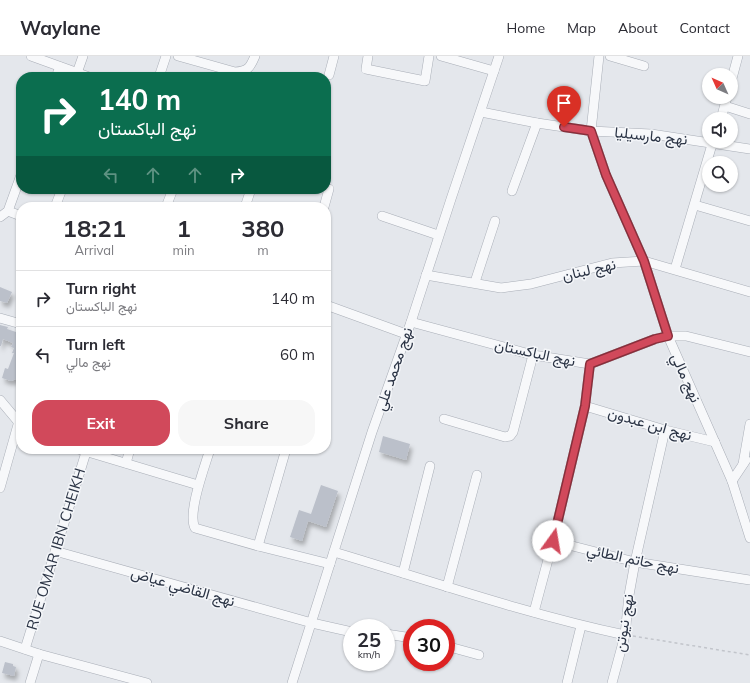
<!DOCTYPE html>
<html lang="en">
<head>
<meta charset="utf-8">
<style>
  body { margin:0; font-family:Mulish,Vazirmatn,sans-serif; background:#f7f7f7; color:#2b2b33; height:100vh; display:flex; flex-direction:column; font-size:15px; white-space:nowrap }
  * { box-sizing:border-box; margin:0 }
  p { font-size:13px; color:#7c7c81 }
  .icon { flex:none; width:22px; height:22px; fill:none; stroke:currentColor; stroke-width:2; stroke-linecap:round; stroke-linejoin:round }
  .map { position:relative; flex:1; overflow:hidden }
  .side { position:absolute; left:16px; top:146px; width:315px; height:252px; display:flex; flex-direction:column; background:#fff; border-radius:16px; box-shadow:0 1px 3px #0004 }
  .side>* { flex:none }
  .hud { position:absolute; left:16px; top:16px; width:315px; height:122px; border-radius:16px; box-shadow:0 1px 3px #0004; background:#0b6e4f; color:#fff; overflow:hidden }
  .needle { width:26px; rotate:315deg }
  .tools { position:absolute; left:702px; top:12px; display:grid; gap:8px }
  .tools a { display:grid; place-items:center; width:36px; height:36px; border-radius:50%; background:#fff; box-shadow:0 1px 3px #0004; font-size:20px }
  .speed { position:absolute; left:343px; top:563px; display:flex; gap:8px; font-size:20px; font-weight:700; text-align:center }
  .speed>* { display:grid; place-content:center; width:52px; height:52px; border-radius:50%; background:#fff; box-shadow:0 1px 3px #0004; line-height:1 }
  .speed small { font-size:10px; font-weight:400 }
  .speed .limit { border:6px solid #d22; background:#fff; color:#111 }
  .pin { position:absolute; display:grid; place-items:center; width:34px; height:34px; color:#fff; margin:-41px -17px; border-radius:50% 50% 50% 0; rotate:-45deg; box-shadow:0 0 4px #0007 }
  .pin .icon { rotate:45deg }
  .me { position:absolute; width:44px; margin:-22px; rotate:13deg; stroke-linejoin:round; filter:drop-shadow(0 0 3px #0008) }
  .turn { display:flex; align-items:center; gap:14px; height:84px; padding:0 16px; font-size:18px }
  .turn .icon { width:52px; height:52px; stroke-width:2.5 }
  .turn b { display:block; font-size:28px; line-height:34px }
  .lanes { display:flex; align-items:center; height:38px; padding:0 16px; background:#0003; justify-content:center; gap:20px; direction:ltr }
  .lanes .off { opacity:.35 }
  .eta { display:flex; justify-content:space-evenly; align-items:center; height:68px; text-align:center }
  .eta b { font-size:24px; font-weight:700; line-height:28px }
  .button { display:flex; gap:8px; margin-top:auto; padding:8px 16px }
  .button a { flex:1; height:46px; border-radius:16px; background:#d1495b; color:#fff; font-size:16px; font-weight:700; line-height:46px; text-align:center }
  .button a+a { background:#f7f7f7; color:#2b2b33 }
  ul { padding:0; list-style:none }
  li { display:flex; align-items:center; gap:12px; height:56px; padding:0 16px; border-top:1px solid #e1e1e2 }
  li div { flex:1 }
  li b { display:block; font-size:15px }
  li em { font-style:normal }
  header { display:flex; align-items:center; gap:24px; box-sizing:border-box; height:56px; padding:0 20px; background:#fff; border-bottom:1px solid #e1e1e2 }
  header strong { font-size:19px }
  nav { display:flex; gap:22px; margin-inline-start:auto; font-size:14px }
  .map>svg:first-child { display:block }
  .building { fill:#bbc0ca; filter:url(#shadow) }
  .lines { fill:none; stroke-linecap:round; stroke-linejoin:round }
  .minor-casing { stroke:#a9aeb7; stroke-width:10 }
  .path { stroke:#c2c5cb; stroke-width:1.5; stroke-dasharray:3 3; stroke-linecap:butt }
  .minor { stroke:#f7f8fa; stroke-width:9 }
  .route-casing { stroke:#882f3b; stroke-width:10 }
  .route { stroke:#d1495b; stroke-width:7 }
  .labels { text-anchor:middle; stroke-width:3; stroke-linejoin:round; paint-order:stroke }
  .street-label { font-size:15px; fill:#2b3445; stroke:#f4f6f9 }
</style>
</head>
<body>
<header>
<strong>Waylane</strong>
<nav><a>Home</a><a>Map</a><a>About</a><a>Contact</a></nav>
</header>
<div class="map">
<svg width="750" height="627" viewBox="0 0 750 627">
  <defs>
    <filter id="shadow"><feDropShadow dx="2.5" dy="4.5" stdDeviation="2" flood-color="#0004"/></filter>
  </defs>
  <rect width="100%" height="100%" fill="#e4e7ec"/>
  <g class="building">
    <polygon points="0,231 12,236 7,247 0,245"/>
    <polygon points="0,269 8,271 7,273 19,277 20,275 21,275 21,318 19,317 16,323 11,325 2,322 5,312 8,313 14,297 12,297 14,292 11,291 13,287 3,283 1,290 0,290"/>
    <polygon points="383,380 410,388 406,404 379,396"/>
    <polygon points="321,429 338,435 326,471 308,465 302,485 290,481 299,454 311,458"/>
    <polygon points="5,606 13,608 13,610 16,611 14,620 2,617"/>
  </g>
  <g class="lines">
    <defs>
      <g id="minor">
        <polyline points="31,0 89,21"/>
        <path d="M 178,0 L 235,16 C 248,15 250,12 255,0"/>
        <polyline points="368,0 366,13 425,25 429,0"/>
        <polyline points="441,0 494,15"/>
        <polyline points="599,0 591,75 606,119 644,205 668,280 732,425 750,482"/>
        <polyline points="610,0 644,10"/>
        <polyline points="77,17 83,0"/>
        <polyline points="329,19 334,0"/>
        <polyline points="56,21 60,11"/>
        <polyline points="159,21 166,0"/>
        <polyline points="731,26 738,0"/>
        <polyline points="725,50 750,58"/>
        <polyline points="481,56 537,67 591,75 651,78 750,93"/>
        <polyline points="721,63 727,41"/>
        <polyline points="512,135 537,67"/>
        <polyline points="695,149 750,165"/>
        <polyline points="55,151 62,133"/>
        <polyline points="166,151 173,133"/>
        <polyline points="245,151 251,133"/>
        <polyline points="324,151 329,133 326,132"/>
        <polyline points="8,155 21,160"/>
        <polyline points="382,160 438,179"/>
        <polyline points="0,161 8,155 21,119"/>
        <polyline points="675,213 713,85"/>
        <polyline points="426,219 501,232 531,228 612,207 644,205 750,236"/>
        <polyline points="475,226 495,165"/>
        <polyline points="326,249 406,278"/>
        <polyline points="0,262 21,268"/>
        <polyline points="411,266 533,299 590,308 655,283 668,280 686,280 750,296"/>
        <polyline points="590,308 585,350 553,485 635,506 750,524"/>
        <polyline points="0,344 21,369"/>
        <polyline points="585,350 665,374 715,386"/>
        <polyline points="444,363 505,381 510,380 513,376 533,299"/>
        <polyline points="78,393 198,429"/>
        <path d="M 210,393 C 205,410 187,457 195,472 L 258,490 L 330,508"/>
        <polyline points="126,407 130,393"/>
        <polyline points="743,408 750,368"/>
        <polyline points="732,425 746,404"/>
        <polyline points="0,432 21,358"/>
        <polyline points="258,490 286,393"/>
        <polyline points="55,495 312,567 352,576"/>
        <path d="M 334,496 C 431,525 526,558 625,579"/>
        <polyline points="403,517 430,410"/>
        <polyline points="447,531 477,419"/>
        <polyline points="534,556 553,485"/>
        <polyline points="386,578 412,582"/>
        <polyline points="0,585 39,598 147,627"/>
        <polyline points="446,590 479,599"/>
        <polyline points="25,593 87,393"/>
        <polyline points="30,627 39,598"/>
        <polyline points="292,627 372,376 411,266 451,143 499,0"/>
        <polyline points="567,627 581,570"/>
        <polyline points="612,627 625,579 629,539 635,506 665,374"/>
      </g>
    </defs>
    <use href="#minor" class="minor-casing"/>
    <polyline class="path" points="633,580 750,599"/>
    <use href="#minor" class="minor"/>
  </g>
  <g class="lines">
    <defs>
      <polyline id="route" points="553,485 585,350 590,308 655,283 668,280 644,205 606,119 591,75 564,71"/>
    </defs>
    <use href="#route" class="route-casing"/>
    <use href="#route" class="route"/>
  </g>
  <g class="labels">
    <g class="street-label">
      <text transform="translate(651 80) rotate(6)" y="5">نهج مارسيليا</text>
      <text transform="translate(589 214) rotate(-13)" y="5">نهج لبنان</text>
      <text transform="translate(535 297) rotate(12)" y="5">نهج الباكستان</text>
      <text transform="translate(394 313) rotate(-71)" y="5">نهج محمد علي</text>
      <text transform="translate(686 322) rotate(66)" y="5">نهج مالي</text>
      <text transform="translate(650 368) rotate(16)" y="5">نهج ابن عبدون</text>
      <text transform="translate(56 493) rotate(-73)" y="5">RUE OMAR IBN CHEIKH</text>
      <text transform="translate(633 503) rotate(12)" y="5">نهج حاتم الطائي</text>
      <text transform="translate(183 531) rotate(16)" y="5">نهج القاضي عياض</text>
      <text transform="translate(624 567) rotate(-81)" y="5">نهج نيوتن</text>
    </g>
  </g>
</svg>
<div class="tools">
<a><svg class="needle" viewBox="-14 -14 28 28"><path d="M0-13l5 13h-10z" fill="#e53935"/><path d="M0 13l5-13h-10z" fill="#7c7c81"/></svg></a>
<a><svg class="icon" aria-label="sound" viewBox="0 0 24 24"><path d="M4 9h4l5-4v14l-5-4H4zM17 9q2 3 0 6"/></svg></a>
<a><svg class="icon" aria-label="search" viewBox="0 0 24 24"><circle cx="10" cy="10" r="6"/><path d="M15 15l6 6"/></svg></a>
</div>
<div class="speed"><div>25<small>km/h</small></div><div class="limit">30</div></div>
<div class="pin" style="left:564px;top:71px;background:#d93025"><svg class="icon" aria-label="arrive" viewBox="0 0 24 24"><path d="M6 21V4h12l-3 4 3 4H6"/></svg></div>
<svg class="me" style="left:553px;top:485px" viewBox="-20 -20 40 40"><circle r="19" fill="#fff"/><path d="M0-13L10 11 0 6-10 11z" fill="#d1495b"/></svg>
<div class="hud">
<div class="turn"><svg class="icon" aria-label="right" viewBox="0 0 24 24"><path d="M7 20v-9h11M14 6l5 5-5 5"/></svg><div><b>140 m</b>نهج الباكستان</div></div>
<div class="lanes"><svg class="icon off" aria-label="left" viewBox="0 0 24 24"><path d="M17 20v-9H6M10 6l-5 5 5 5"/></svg><svg class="icon off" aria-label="ahead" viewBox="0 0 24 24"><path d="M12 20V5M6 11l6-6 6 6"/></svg><svg class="icon off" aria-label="ahead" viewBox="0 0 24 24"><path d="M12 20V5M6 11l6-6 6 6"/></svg><svg class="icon" aria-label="right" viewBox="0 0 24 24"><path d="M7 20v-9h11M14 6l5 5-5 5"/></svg></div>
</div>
<section class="side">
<div class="eta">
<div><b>18:21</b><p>Arrival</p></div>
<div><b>1</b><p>min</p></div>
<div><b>380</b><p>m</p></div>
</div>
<ul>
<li><svg class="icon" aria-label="right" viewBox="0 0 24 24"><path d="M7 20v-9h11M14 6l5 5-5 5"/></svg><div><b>Turn right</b><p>نهج الباكستان</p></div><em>140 m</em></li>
<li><svg class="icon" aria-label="left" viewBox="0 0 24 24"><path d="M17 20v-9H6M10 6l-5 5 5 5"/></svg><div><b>Turn left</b><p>نهج مالي</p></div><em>60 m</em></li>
</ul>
<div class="button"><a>Exit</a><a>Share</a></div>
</section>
</div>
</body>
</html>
